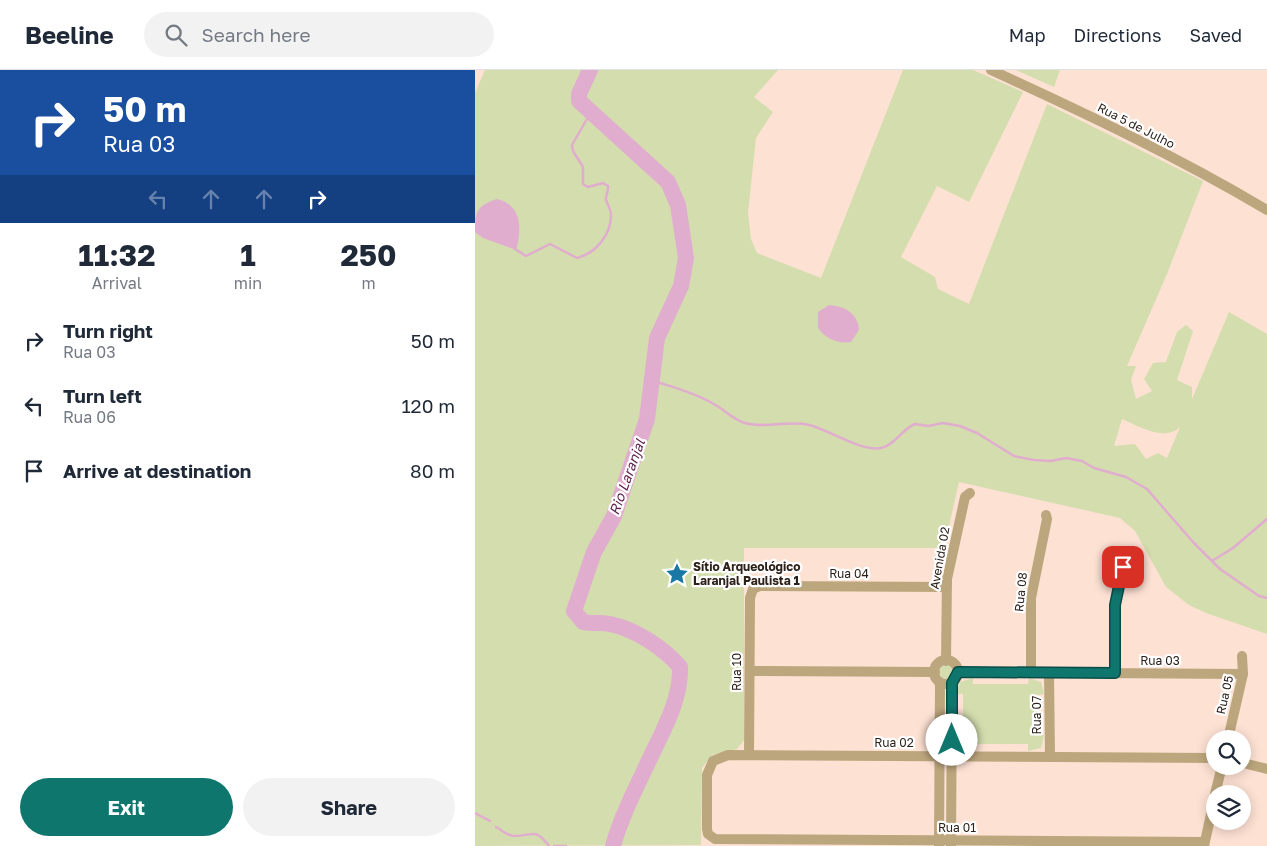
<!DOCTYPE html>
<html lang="en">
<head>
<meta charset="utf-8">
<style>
  body { margin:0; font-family:"Golos Text",sans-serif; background:#f2f2f3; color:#1f2937; height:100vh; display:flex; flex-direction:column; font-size:19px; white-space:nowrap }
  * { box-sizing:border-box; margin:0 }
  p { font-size:16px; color:#747a83 }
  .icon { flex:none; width:28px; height:28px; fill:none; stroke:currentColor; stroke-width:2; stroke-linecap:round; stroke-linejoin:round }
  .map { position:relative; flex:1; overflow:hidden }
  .drawer { display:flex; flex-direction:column; background:#fff; width:475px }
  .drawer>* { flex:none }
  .top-card { background:#1a4fa0; color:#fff; overflow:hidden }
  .controls { position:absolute; left:731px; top:660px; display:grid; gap:10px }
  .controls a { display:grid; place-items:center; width:45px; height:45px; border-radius:50%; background:#fff; box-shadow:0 2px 12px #0003; font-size:25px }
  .pin { position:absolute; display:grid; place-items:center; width:42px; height:42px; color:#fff; margin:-21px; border-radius:10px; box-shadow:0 2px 8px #0006 }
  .me { position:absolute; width:55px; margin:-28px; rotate:0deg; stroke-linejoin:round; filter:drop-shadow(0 0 4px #0008) }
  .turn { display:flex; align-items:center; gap:18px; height:105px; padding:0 20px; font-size:22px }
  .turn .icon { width:65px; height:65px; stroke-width:2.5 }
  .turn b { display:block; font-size:35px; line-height:42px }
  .lanes { display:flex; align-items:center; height:48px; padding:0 20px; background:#0003; justify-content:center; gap:25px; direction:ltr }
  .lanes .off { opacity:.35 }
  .eta { display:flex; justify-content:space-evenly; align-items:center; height:85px; text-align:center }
  .eta b { font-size:30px; font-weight:700; line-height:35px }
  .button { display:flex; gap:10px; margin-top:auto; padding:10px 20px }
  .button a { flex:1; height:58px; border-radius:30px; background:#0f766e; color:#fff; font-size:20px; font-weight:700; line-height:58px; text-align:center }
  .button a+a { background:#f2f2f3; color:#1f2937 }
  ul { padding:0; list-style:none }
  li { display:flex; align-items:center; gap:15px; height:65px; padding:0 20px }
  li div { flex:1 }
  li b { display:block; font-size:19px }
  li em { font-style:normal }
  header { display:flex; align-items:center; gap:30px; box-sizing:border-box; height:70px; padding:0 25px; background:#fff; border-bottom:1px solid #e0e1e3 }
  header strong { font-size:24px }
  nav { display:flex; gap:28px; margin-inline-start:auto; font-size:18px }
  .search { width:350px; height:45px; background:#f2f2f3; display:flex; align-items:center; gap:12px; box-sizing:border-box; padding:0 18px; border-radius:28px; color:#747a83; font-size:19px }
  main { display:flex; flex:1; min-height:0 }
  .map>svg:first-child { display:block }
  .green { fill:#d4ddae; fill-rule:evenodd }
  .water { fill:#e1adcf }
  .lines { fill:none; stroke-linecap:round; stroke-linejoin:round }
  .stream { stroke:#e1adcf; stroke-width:2.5 }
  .river { stroke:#e1adcf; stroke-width:16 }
  .street { stroke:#bca67d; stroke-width:10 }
  .route-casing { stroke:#0a4d48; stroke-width:12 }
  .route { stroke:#0f766e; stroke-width:9 }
  .labels { text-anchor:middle; stroke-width:4.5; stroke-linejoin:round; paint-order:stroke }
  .street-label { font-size:12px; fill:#2d211a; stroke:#fff }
  .poi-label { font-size:12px; font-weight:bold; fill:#2d211a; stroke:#fff; text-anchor:start }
  .water-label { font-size:14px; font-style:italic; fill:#5f234f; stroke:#fff }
</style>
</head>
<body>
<header>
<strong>Beeline</strong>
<div class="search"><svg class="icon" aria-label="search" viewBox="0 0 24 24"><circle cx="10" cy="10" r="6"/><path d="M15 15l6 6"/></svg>Search here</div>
<nav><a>Map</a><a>Directions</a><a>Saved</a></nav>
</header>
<main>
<section class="drawer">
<div class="top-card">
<div class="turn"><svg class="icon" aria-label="right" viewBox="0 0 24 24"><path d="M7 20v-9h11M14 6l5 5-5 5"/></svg><div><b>50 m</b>Rua 03</div></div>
<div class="lanes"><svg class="icon off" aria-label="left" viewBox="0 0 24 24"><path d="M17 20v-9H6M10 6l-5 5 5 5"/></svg><svg class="icon off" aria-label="ahead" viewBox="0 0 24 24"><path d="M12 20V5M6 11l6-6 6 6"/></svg><svg class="icon off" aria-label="ahead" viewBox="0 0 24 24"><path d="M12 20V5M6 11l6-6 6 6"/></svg><svg class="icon" aria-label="right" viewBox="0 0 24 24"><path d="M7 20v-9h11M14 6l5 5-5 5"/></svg></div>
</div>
<div class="eta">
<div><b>11:32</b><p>Arrival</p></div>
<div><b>1</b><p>min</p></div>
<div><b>250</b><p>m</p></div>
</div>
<ul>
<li><svg class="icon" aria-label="right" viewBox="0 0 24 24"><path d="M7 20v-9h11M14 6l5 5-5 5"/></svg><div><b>Turn right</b><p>Rua 03</p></div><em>50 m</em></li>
<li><svg class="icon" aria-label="left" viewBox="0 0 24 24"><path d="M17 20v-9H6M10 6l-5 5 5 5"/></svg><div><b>Turn left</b><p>Rua 06</p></div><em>120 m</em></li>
<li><svg class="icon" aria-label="arrive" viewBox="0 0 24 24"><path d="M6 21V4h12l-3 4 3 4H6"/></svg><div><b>Arrive at destination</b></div><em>80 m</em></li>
</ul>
<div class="button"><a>Exit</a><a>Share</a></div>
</section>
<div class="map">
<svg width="792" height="776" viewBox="0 0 792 776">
  <rect width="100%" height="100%" fill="#fde1d3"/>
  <g class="green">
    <path d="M 10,0 L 111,0 L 98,22 L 116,41 L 109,29 L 119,0 L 303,0 L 279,27 L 298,42 L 281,68 L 273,143 L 276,169 L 282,183 L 346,208 L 428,0 L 498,0 L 548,22 L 494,132 L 462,116 L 426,187 L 460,207 L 463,219 L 494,234 L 572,34 L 728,111 L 692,204 L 652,296 L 661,296 L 656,310 L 661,329 L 677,321 L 669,309 L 678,293 L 691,292 L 702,262 L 711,255 L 718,261 L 702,310 L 717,317 L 717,329 L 754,242 L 792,264 L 792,564 L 731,543 L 714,535 L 691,517 L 660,461 L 645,448 L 484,412 L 469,478 L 269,478 L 269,670 L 262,679 L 237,685 L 227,698 L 226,775 L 0,776 L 0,23 ZM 647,349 C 663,356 690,372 705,357 L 692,388 L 683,383 L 671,389 L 660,374 L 639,376 Z"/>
    <polygon points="541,0 585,0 579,17"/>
    <circle cx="471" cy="602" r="7"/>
    <polygon points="498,608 498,614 553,614 554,608 566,612 569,624 563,625 562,664 569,665 566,678 553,681 553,674 498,674 497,681 485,677 481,665 488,664 488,624 481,624 485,612"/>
  </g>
  <g class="water">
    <path d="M 111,0 L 119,0 L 109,29 L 116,42 L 101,36 C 94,22 104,12 111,0 Z"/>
    <path d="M 22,129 C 47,135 47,159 41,180 L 8,168 L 0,162 C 0,142 1,136 22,129 Z"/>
    <path d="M 354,235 C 369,236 383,243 384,260 L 376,272 C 363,274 351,269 343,258 L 343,242 Z"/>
  </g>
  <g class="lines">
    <g class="stream">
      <path d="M 40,179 L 51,186 L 75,174 L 102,188 C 121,183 136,165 136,145 C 136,139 133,136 131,130 C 130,126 134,121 133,116 L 128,113 L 113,117 L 108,114 L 108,97 L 98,81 L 97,75 L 116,42"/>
      <path d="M 176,310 C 197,317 218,322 237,333 C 249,339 257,349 270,353 C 290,359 313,350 334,355 C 355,360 386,382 406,378 C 420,375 427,359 440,354 L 453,356 L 468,353 L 485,356 L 502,363 L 539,386 L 559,390 L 576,391 L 591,388 L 607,391 L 619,398 L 651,407 L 672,419 L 718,472 L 745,499 L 784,526 L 792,528"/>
      <polyline points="737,491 758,478 792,449"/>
      <polyline points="0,743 15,751"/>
      <path d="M 21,757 C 27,760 32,766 39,766 C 59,766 59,757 74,776"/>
      <polyline points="79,776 91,776"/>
    </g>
    <path class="river" d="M 115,0 L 104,24 L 104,31 L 193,112 L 203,135 L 211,188 L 206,216 L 182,268 L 172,349 L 139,446 L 119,482 L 99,541 L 108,552 C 117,554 126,552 135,554 C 160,559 189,578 205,597 C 206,628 190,657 177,684 C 163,714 147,744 138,776"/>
    <g class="street">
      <path d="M 516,0 C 610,43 703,87 792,140"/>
      <circle cx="471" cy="602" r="12"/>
      <polyline points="471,591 472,509 490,427 495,423"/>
      <polyline points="275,601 460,602"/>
      <polyline points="483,602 768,604"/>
      <polyline points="556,603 556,528 572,449 571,445"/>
      <polyline points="574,603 575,687"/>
      <path d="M 640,603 C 640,580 636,502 654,489"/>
      <polyline points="753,669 768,604 767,586"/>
      <polyline points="274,685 275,528 278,519 285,516 471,517"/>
      <polyline points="768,693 792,699"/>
      <polyline points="740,724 747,696"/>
      <polyline points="729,772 240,769 233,764 232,759 232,705 238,691 253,685 740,688"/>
      <polyline points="464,776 465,613"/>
      <polyline points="476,776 477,613"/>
      <polyline points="729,776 740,726"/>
    </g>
  </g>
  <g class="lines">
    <defs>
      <polyline id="route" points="477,670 477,613 483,602 640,603 640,535 648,497"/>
    </defs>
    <use href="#route" class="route-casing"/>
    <use href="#route" class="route"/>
  </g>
  <defs>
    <symbol id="sight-bare" viewBox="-9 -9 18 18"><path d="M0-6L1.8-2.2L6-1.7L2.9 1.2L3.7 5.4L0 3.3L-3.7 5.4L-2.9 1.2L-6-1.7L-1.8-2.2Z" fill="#1a78a5" stroke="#fff" stroke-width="2.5" paint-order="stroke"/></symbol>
  </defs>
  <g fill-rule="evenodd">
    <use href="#sight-bare" x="186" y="488" width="32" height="32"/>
  </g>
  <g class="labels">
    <g class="street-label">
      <text transform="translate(661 56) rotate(27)" y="4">Rua 5 de Julho</text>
      <text transform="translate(465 488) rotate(-80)" y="4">Avenida 02</text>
      <text x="374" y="508">Rua 04</text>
      <text transform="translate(546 522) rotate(-84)" y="4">Rua 08</text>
      <text x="685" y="595">Rua 03</text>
      <text transform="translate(262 602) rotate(-90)" y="4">Rua 10</text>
      <text transform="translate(750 625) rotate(-77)" y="4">Rua 05</text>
      <text transform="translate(562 645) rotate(-90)" y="4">Rua 07</text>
      <text x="419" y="677">Rua 02</text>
      <text x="482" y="762">Rua 01</text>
    </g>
    <g class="poi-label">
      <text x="218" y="501">Sítio Arqueológico<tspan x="218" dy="14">Laranjal Paulista 1</tspan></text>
    </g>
    <g class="water-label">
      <text transform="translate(152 407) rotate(-70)" y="5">Rio Laranjal</text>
    </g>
  </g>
</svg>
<div class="controls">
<a><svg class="icon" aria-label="search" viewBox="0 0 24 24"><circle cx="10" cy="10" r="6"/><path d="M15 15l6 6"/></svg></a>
<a><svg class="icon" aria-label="layers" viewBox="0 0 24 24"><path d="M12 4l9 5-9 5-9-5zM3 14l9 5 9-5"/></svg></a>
</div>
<div class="pin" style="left:648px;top:497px;background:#d93025"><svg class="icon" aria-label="arrive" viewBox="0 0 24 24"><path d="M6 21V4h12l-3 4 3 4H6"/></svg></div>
<svg class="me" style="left:477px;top:670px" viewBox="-20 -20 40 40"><circle r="19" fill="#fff"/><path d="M0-13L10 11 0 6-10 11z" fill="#0f766e"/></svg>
</div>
</main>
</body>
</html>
